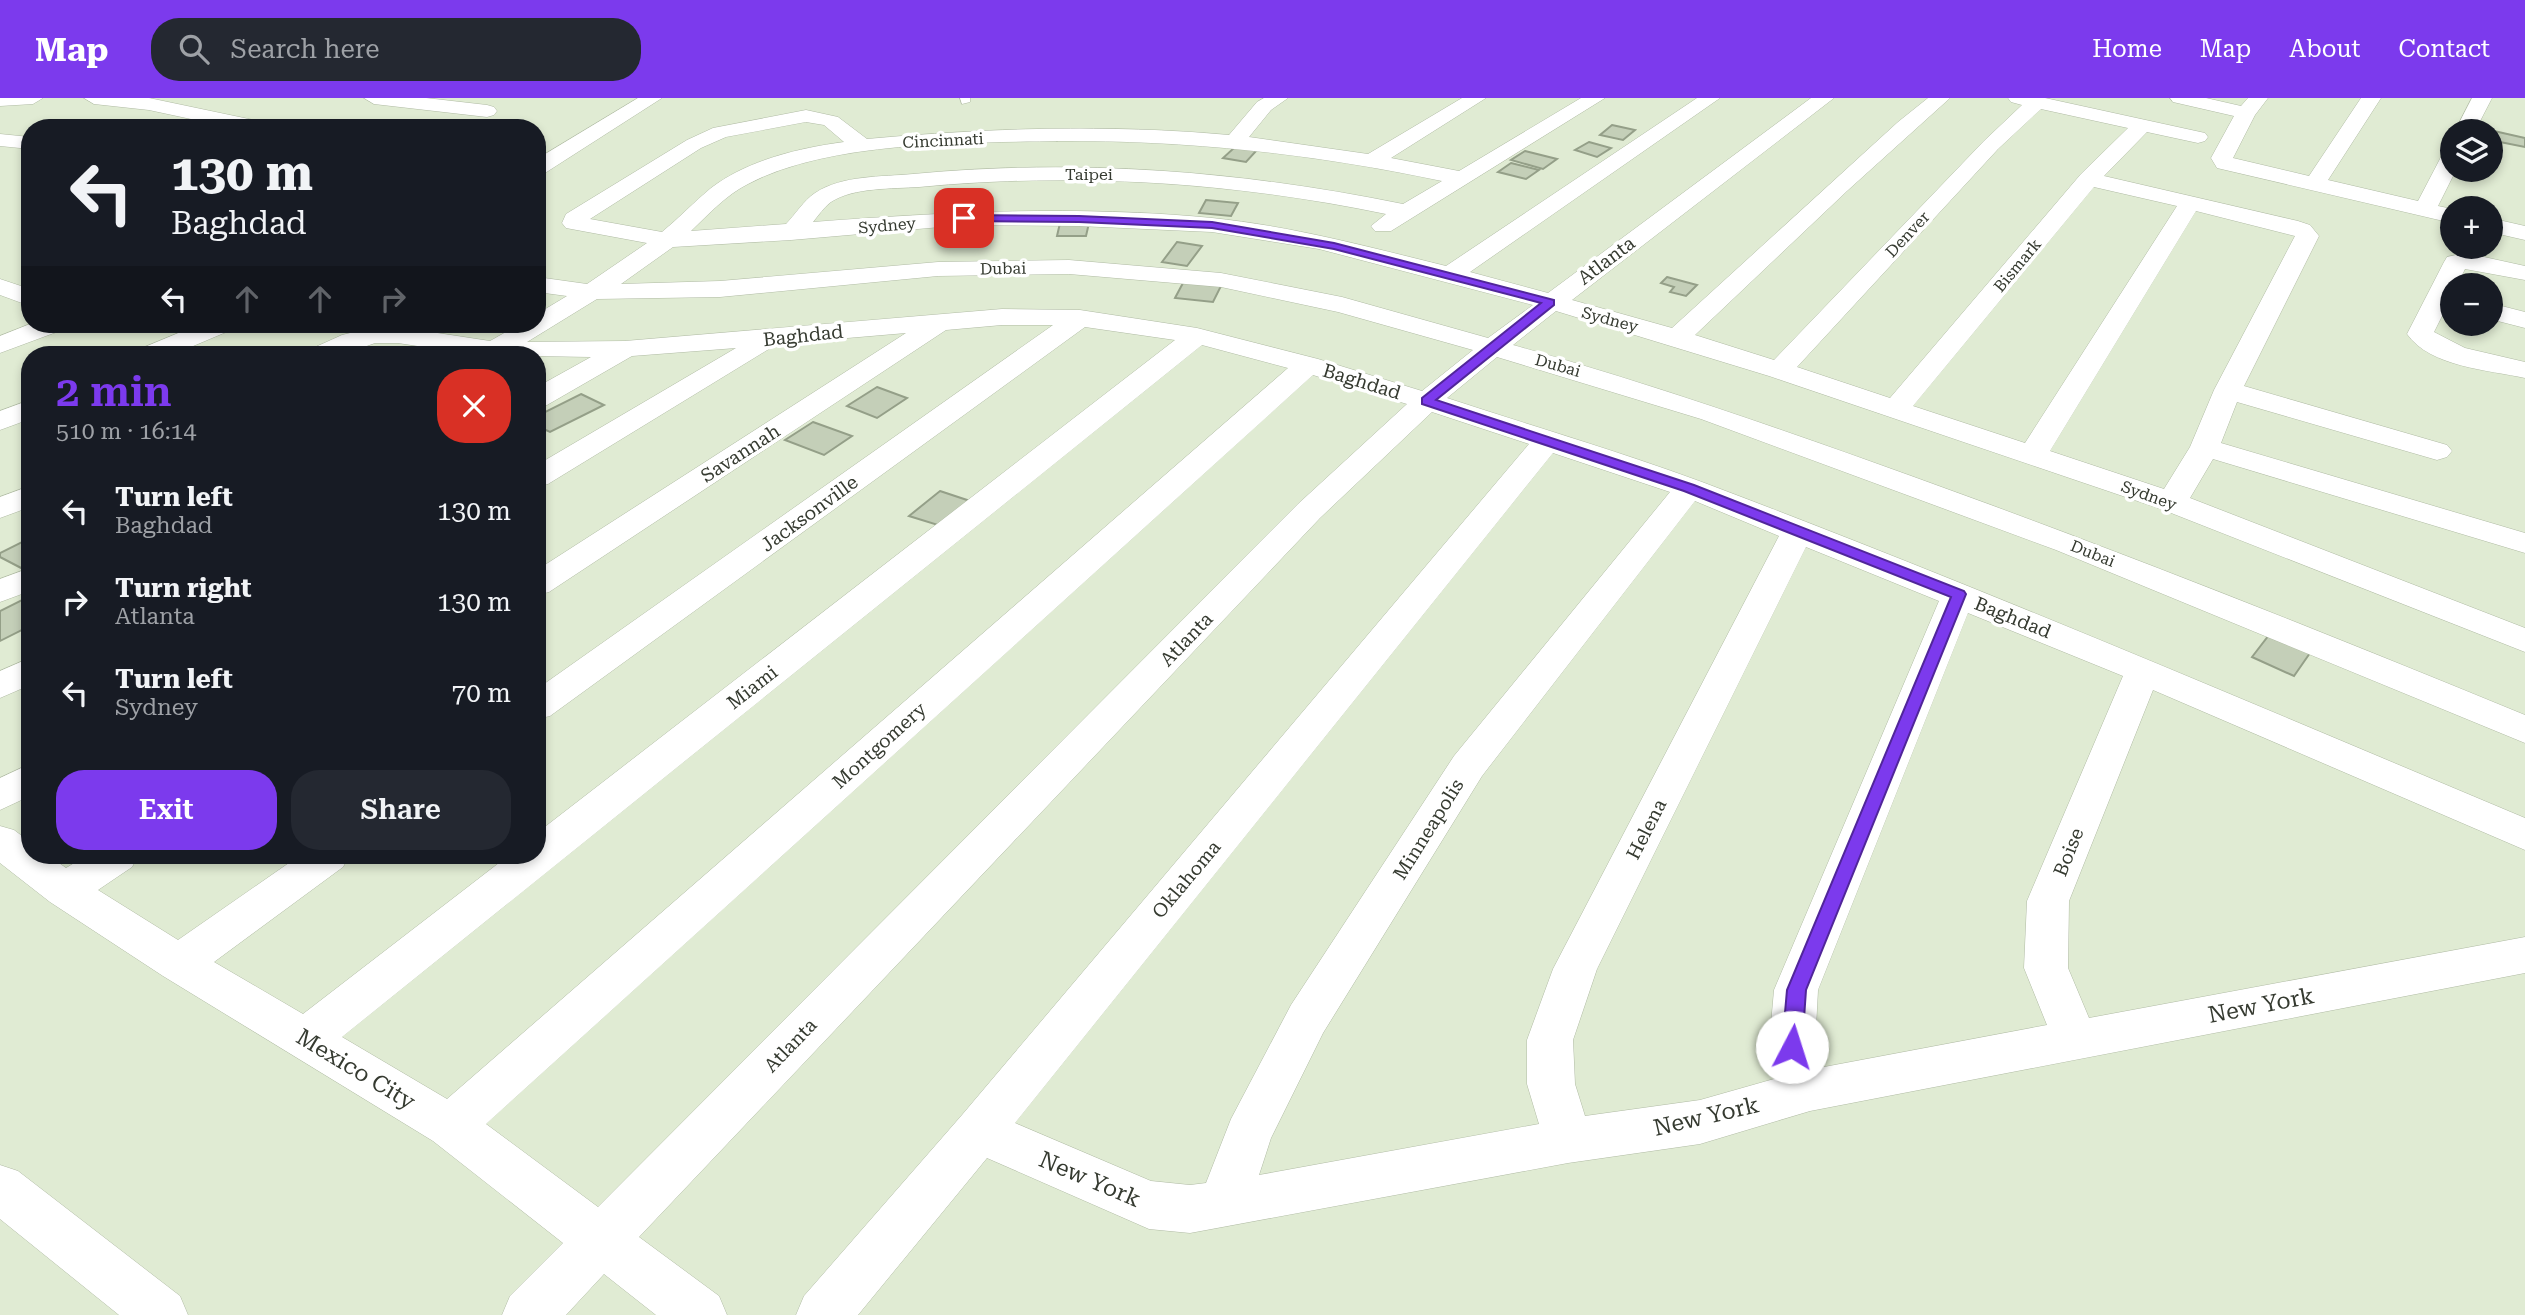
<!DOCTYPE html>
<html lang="en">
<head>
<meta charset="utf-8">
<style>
  body { margin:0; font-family:"Roboto Serif",serif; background:#242831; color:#f1f3f6; height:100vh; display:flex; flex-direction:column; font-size:26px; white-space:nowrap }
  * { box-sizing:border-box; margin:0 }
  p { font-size:23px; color:#9ea1a6 }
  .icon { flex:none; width:38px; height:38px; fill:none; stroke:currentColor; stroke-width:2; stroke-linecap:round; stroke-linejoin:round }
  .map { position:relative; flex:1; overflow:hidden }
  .sheet { position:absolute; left:21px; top:248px; width:525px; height:518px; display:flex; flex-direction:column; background:#171b24; border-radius:28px; box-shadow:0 4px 10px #0003 }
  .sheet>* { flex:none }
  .guide { position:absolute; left:21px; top:21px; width:525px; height:214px; border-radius:28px; box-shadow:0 4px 10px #0003; background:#171b24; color:#f1f3f6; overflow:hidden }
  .controls { position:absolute; left:2440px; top:21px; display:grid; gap:14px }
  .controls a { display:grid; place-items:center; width:63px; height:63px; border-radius:50%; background:#171b24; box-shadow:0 4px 10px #0003; font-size:35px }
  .pin { position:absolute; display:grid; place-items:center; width:60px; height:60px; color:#fff; margin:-30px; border-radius:14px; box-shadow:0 4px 10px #0006 }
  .me { position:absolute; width:77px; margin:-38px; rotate:5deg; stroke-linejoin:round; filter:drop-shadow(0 0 5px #0008) }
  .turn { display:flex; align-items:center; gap:24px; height:147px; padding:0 35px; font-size:32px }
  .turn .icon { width:91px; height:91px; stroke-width:2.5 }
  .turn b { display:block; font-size:49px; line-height:60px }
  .lanes { display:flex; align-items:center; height:66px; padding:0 35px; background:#0003; justify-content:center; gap:35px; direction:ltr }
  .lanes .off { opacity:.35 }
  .round { display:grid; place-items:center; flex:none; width:74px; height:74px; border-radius:28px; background:#242831 }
  .overview { display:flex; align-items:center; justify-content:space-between; height:119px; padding:0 35px }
  h1 { font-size:42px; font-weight:600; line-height:52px; color:#7c3aed }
  .action { display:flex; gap:14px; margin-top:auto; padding:14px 35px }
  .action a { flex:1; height:80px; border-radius:28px; background:#7c3aed; color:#fff; font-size:28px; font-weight:600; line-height:80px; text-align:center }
  .action a+a { background:#242831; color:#f1f3f6 }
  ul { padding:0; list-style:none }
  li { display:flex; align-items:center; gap:21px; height:91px; padding:0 35px }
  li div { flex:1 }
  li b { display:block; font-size:26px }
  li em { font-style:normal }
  header { display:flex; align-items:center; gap:42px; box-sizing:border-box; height:98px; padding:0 35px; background:#7c3aed; color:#fff }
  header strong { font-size:33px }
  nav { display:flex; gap:38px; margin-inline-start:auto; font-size:24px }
  .search { width:490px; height:63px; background:#242831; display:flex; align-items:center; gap:18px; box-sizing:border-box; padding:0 24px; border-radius:28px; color:#9ea1a6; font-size:26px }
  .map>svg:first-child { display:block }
  .building { fill:#c4cfb8; stroke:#949f88; stroke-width:2 }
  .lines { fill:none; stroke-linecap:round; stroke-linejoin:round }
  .lane-casing { stroke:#b0bba4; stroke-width:1 }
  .street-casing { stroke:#b0bba4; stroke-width:1 }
  .lane { fill:#fff; fill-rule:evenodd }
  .street { fill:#fff; fill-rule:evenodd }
  .route { fill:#7c3aed; stroke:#51269a; stroke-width:2 }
  .labels { text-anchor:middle; stroke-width:7; stroke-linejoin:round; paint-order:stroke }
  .far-street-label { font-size:16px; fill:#353a30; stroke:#fff }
  .street-label { font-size:19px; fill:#353a30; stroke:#fff }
  .near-street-label { font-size:23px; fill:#353a30; stroke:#fff }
</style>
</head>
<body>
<header>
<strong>Map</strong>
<div class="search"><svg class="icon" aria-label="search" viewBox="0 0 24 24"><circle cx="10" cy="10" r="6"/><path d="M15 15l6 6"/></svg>Search here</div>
<nav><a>Home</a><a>Map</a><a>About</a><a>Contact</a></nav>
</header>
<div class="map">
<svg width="2525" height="1217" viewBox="0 0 2525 1217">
  <rect width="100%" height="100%" fill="#e0ebd3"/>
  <g class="building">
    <polygon points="1612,27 1635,32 1623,42 1600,37"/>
    <polygon points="2494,33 2525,40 2525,49 2490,42"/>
    <polygon points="1589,44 1611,50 1597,59 1575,52"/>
    <polygon points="1235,49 1257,52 1246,64 1223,60"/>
    <polygon points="1525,53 1557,61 1543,71 1511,62"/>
    <polygon points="1511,65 1539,72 1526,81 1498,74"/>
    <polygon points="1206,102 1238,105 1231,118 1199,115"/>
    <polygon points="1060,125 1089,125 1086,138 1057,138"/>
    <polygon points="1177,144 1202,148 1187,168 1162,164"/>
    <polygon points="1667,179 1697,187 1686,198 1670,194 1674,189 1661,185"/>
    <polygon points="1184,183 1222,186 1213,204 1175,200"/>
    <polygon points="877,289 907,300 877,320 847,308"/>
    <polygon points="581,296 604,307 550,334 537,328 537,318"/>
    <polygon points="813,324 852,338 824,357 785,342"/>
    <polygon points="940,393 970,403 941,428 909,418"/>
    <polygon points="30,440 30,469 25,472 0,459 0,455"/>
    <polygon points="30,498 30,528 0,543 0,513"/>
    <polygon points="2269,537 2310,555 2294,578 2252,559"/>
  </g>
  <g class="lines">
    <defs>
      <polygon id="lane" points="960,0 970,0 970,4 962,6"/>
      <g id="street">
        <polygon points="0,0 43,0 33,6 0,8"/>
        <polygon points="84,0 149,0 263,24 270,26 273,30 233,30 149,12 94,6"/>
        <polygon points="364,0 426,0 487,7 494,9 497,13 494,17 487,19 374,6"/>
        <polygon points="638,0 662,0 545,75 537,76 537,61"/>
        <path d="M 1264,0 L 1288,0 L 1271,12 L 1249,39 L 1368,56 L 1462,0 L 1486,0 L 1391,60 L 1459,73 L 1581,0 L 1605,0 L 1391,133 L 1375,133 L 1371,128 L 1386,116 C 1232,84 1076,74 919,89 C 893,91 854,89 831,104 C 824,109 818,118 813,124 C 946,114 1079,107 1212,120 C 1291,128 1369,149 1446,168 L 1697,0 L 1720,0 L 1470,174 L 1548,195 L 1811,0 L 1834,0 L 1572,202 L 1672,230 L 1898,24 L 1928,0 L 1950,0 L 1847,93 L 1695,237 L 1774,262 L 1984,43 L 2022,7 L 2011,4 L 2008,0 L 2045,0 L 2205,35 L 2208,39 L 2205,43 L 2198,45 L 2147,34 L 2104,78 L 2298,123 L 2310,127 L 2319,138 L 2244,288 L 2447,347 L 2452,353 L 2447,359 L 2437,362 L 2237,304 L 2221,345 L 2525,435 L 2525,455 L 2213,361 L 2190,400 L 2525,530 L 2525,554 L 2161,411 L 1769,278 L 1556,213 L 1513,247 C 1649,285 1781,331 1914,379 C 2120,453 2323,534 2525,617 L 2525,645 L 2056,452 L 1701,321 L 1497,259 L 1447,300 C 1532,328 1618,353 1702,384 C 1978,488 2251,605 2525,720 L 2525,752 L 2153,592 L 2069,803 L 2068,870 L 2089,920 L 2525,839 L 2525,875 L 1810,1013 L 1700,1046 L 1568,1065 L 1190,1135 L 1149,1131 L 987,1060 L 858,1217 L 796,1217 L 804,1198 L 962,1017 L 1529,346 L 1432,314 L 1320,420 L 639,1139 L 719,1198 L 727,1217 L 656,1217 L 604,1176 L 566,1217 L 502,1217 L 510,1198 L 563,1145 L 433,1043 L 163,878 L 50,804 L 0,765 L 0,728 L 14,732 L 30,744 L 30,758 L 49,758 L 66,770 L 86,758 L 138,758 L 132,769 L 98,792 L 178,842 L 299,758 L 349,758 L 343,769 L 214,864 L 303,916 L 508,758 L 537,758 L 537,735 L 1175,242 L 1085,229 L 550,618 L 537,621 L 537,591 L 1053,227 L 1002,227 L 946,232 L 549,494 L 537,497 L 537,472 L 906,235 L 777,246 L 548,386 L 537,389 L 537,367 L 736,250 L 632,258 L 547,307 L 537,309 L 537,289 L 591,259 L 476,257 L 398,245 L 375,245 L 342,257 L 308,257 L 311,251 L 342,237 L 375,229 L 398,229 L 490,243 L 520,226 L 537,226 L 537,216 L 567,198 L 537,194 L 537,179 L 587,186 L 647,145 L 566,130 L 562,125 L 566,116 L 687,42 L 713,30 L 806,12 L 838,19 L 867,41 C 987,30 1109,26 1229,37 L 1257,4 ZM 2041,11 L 2128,30 L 2081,76 L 1890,300 L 1797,269 L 1998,51 ZM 806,24 L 824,27 L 844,44 C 799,50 748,62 711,90 C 694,104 679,120 662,134 L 590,121 L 701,50 L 726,39 ZM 1057,43 C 1187,42 1315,56 1442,83 L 1403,106 C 1241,73 1078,60 913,76 C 882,79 842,77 815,95 C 804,102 795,117 786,126 L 691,133 C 709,116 726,97 748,86 C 829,43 965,45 1057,43 ZM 2094,89 L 2177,108 L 2025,345 L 1913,308 ZM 2196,113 L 2295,138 L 2214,292 L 2190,349 L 2164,391 L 2050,353 ZM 964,127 L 1079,128 L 1212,134 L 1319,151 L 1533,207 L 1488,240 L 1342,199 L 1221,175 L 1069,162 L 938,164 L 720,183 L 621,186 L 673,149 L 791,142 ZM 1069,176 L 1221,189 L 1338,214 L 1473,252 L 1422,293 L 1318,261 L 1197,230 L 1080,212 L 1002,211 L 625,243 L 527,244 L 597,201 L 720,199 L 938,178 ZM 1202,247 L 1288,270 L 447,1001 L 342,939 ZM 1313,277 L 1407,306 L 1298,406 L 598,1109 L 486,1026 ZM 1553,355 L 1670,394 L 1454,658 L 1291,907 L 1231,1021 L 1206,1085 L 1190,1087 L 1151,1083 L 1015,1025 ZM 1695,403 L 1779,438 L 1553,871 L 1527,942 L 1527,986 L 1539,1026 L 1259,1077 L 1271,1040 L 1323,935 L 1482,678 ZM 1806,449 L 1939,503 L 1774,892 L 1769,949 L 1781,979 L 1700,1002 L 1585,1018 L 1575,986 L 1573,942 L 1597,871 ZM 1968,515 L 2123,578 L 2027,803 L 2024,870 L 2047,927 L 1824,969 L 1815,949 L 1818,892 Z"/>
        <polygon points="2170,0 2206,0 2241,8 2248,0 2268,0 2255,17 2233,60 2309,78 2361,0 2381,0 2328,82 2418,103 2441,59 2444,54 2452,53 2452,72 2456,72 2438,108 2452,111 2452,125 2217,70 2211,60 2234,18 2173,4"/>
        <polygon points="2472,0 2492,0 2475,33 2455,33"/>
        <polygon points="0,36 30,39 30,51 0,48"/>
        <polygon points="2490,120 2525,128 2525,142 2490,134"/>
        <path d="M 2456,157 L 2475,157 L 2525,168 L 2525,182 L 2465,171 L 2457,187 L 2452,187 L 2452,198 L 2434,234 L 2465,250 L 2525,264 L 2525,280 C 2489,272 2430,269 2407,236 L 2444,164 L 2447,159 Z"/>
        <polygon points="0,181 30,191 30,208 0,197"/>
        <polygon points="2490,205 2525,214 2525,230 2490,221"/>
        <polygon points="30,226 66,226 62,232 0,255 0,238"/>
        <polygon points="200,226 235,226 231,232 172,257 137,257 140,251"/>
        <polygon points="30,302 30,321 0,332 0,313"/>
        <polygon points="30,388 30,409 0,420 0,399"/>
        <polygon points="30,470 30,493 0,504 0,481"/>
        <polygon points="30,560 30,587 0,600 0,573"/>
        <polygon points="30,666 30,698 0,712 0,680"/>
        <polygon points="0,1067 18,1073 180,1198 188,1217 119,1217 0,1121"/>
      </g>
    </defs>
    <use href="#lane" class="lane-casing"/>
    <use href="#street" class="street-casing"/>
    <use href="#lane" class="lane"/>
    <use href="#street" class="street"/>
  </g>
  <polygon class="route" points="964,117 1079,118 1212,124 1334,145 1554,202 1554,207 1436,302 1694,387 1964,493 1966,496 1806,892 1802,949 1799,955 1792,957 1785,955 1782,949 1787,892 1951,499 1684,393 1422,306 1422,300 1541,205 1334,151 1212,130 1079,124 961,123 961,118"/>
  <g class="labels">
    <g class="far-street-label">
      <text transform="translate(943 42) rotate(-3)" y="6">Cincinnati</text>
      <text x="1089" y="82">Taipei</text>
      <text transform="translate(887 127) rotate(-5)" y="6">Sydney</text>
      <text transform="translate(1907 136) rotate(-47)" y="6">Denver</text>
      <text transform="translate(2017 167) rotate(-50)" y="6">Bismark</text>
      <text transform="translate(1003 170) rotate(-1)" y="6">Dubai</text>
      <text transform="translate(1610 221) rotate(15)" y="6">Sydney</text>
      <text transform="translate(1558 267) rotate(16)" y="6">Dubai</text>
      <text transform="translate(2149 397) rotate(20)" y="6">Sydney</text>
      <text transform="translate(2093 455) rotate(22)" y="6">Dubai</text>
    </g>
    <g class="street-label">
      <text transform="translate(1606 162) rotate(-37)" y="7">Atlanta</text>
      <text transform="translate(803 237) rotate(-6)" y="7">Baghdad</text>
      <text transform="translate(1362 283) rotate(17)" y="7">Baghdad</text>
      <text transform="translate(740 355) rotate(-33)" y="7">Savannah</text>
      <text transform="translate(809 415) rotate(-36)" y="7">Jacksonville</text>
      <text transform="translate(2013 519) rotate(22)" y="7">Baghdad</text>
      <text transform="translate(1186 541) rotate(-46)" y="7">Atlanta</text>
      <text transform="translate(752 589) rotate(-38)" y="7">Miami</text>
      <text transform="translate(879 647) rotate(-42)" y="7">Montgomery</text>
      <text transform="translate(1428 731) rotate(-58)" y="7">Minneapolis</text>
      <text transform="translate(1646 731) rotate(-63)" y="7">Helena</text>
      <text transform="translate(2068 754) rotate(-68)" y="7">Boise</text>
      <text transform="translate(1186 781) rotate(-50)" y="7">Oklahoma</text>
      <text transform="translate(790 947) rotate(-46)" y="7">Atlanta</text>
    </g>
    <g class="near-street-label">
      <text transform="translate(2261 907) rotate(-11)" y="8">New York</text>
      <text transform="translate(356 971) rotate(31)" y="8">Mexico City</text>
      <text transform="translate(1706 1018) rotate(-13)" y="8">New York</text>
      <text transform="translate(1090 1081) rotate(23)" y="8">New York</text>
    </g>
  </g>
</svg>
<div class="controls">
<a><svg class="icon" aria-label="layers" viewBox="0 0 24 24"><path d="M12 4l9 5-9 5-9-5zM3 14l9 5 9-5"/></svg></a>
<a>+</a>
<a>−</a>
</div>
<div class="pin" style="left:964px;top:120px;background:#d93025"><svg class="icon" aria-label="arrive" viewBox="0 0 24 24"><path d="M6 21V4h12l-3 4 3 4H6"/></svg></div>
<svg class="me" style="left:1792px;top:949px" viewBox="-20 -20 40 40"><circle r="19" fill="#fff"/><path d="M0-13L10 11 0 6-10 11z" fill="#7c3aed"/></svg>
<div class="guide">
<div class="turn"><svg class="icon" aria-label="left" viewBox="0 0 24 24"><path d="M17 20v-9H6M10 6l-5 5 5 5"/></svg><div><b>130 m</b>Baghdad</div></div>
<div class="lanes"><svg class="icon" aria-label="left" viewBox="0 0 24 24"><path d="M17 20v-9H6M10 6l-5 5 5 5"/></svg><svg class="icon off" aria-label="ahead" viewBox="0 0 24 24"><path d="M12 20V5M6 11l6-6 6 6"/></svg><svg class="icon off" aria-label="ahead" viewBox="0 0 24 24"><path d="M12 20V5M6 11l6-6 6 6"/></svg><svg class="icon off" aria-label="right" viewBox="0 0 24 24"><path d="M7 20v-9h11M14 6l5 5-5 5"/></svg></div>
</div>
<section class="sheet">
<div class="overview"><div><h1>2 min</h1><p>510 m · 16:14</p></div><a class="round" style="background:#d93025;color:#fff"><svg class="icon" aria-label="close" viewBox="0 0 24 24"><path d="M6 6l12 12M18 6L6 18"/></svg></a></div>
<ul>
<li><svg class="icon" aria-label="left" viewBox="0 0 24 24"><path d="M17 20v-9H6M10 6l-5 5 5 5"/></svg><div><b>Turn left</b><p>Baghdad</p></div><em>130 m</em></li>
<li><svg class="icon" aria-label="right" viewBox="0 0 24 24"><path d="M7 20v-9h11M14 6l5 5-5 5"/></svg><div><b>Turn right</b><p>Atlanta</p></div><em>130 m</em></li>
<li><svg class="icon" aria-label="left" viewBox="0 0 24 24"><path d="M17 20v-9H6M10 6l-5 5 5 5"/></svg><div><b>Turn left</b><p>Sydney</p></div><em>70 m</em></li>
</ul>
<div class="action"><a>Exit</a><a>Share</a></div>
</section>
</div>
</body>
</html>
